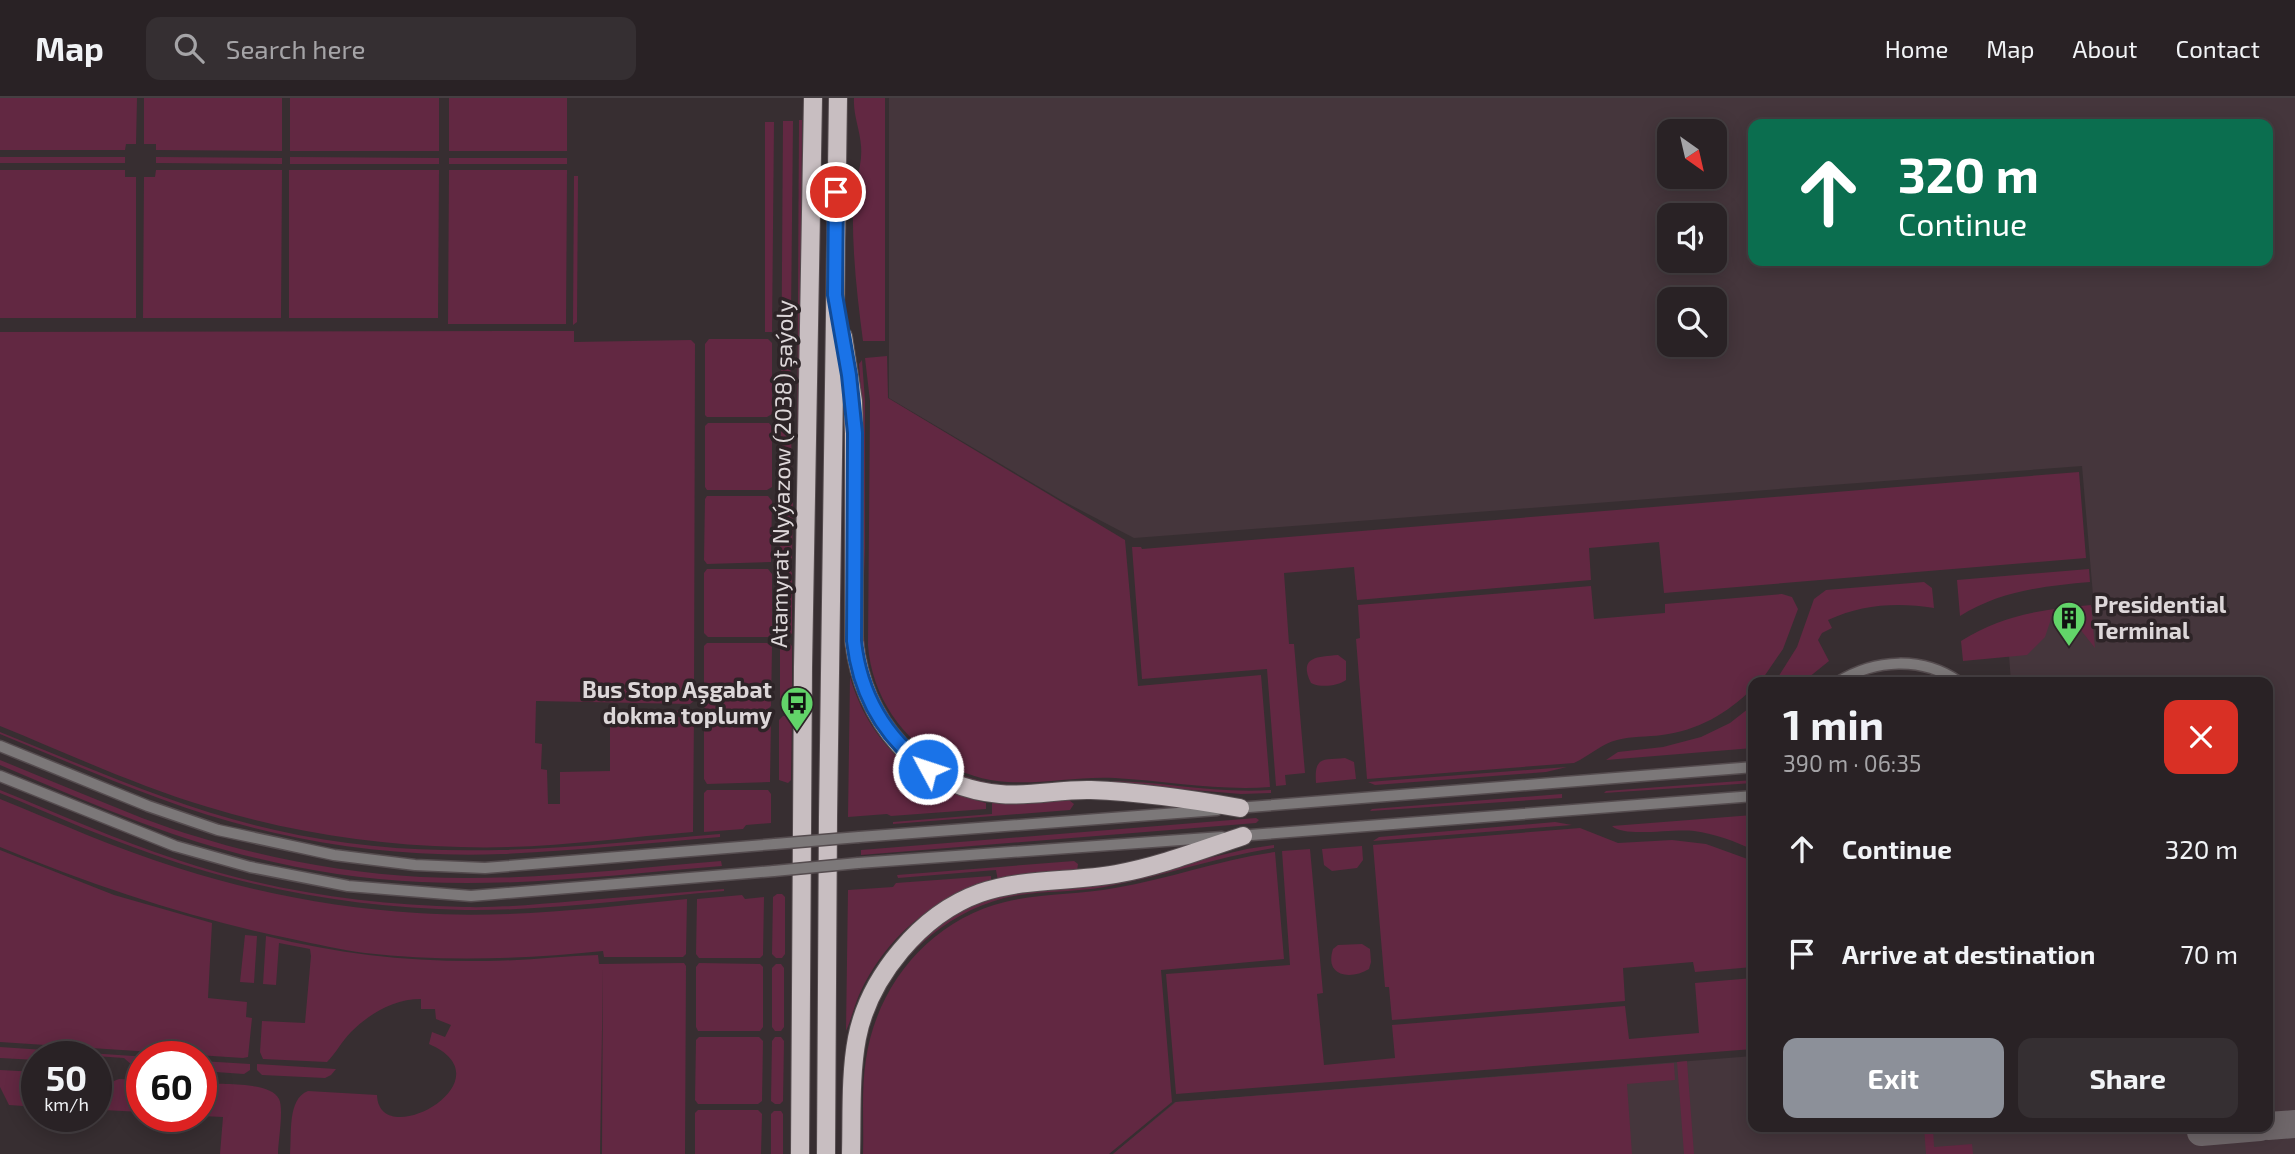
<!DOCTYPE html>
<html lang="en">
<head>
<meta charset="utf-8">
<style>
  body { margin:0; font-family:"Exo 2",sans-serif; background:#352f32; color:#f1f3f6; height:100vh; display:flex; flex-direction:column; font-size:26px; white-space:nowrap }
  * { box-sizing:border-box; margin:0 }
  p { font-size:23px; color:#a5a4a7 }
  .icon { flex:none; width:38px; height:38px; fill:none; stroke:currentColor; stroke-width:2; stroke-linecap:round; stroke-linejoin:round }
  .map { position:relative; flex:1; overflow:hidden }
  .side { position:absolute; left:1748px; top:579px; width:525px; height:455px; display:flex; flex-direction:column; background:#292225; border-radius:14px; box-shadow:0 4px 18px #0003,0 0 0 2px #453f42 }
  .side>* { flex:none }
  .hud { position:absolute; left:1748px; top:21px; width:525px; height:147px; border-radius:14px; box-shadow:0 4px 18px #0003,0 0 0 2px #453f42; background:#0b6e4f; color:#fff; overflow:hidden }
  .needle { width:46px; rotate:146deg }
  .controls { position:absolute; left:1657px; top:21px; display:grid; gap:14px }
  .controls a { display:grid; place-items:center; width:70px; height:70px; border-radius:14px; background:#292225; box-shadow:0 4px 18px #0003,0 0 0 2px #453f42; font-size:35px }
  .speed { position:absolute; left:21px; top:943px; display:flex; gap:14px; font-size:35px; font-weight:700; text-align:center }
  .speed>* { display:grid; place-content:center; width:91px; height:91px; border-radius:50%; background:#292225; box-shadow:0 4px 18px #0003,0 0 0 2px #453f42; line-height:1 }
  .speed small { font-size:18px; font-weight:400 }
  .speed .limit { border:10px solid #d22; background:#fff; color:#111 }
  .pin { position:absolute; display:grid; place-items:center; width:60px; height:60px; color:#fff; margin:-30px; border:4px solid #fff; border-radius:50%; box-shadow:0 2px 7px #0007 }
  .me { position:absolute; width:77px; margin:-38px; rotate:310deg; stroke-linejoin:round; filter:drop-shadow(0 0 5px #0008) }
  .turn { display:flex; align-items:center; gap:24px; height:147px; padding:0 35px; font-size:32px }
  .turn .icon { width:91px; height:91px; stroke-width:2.5 }
  .turn b { display:block; font-size:49px; line-height:60px }
  .round { display:grid; place-items:center; flex:none; width:74px; height:74px; border-radius:14px; background:#352f32 }
  .summary { display:flex; align-items:center; justify-content:space-between; height:119px; padding:0 35px }
  h1 { font-size:42px; font-weight:700; line-height:52px }
  .button { display:flex; gap:14px; margin-top:auto; padding:14px 35px }
  .button a { flex:1; height:80px; border-radius:14px; background:#8c9099; color:#fff; font-size:28px; font-weight:700; line-height:80px; text-align:center }
  .button a+a { background:#352f32; color:#f1f3f6 }
  ul { padding:0; list-style:none }
  li { display:flex; align-items:center; gap:21px; height:105px; padding:0 35px }
  li div { flex:1 }
  li b { display:block; font-size:26px }
  li em { font-style:normal }
  header { display:flex; align-items:center; gap:42px; box-sizing:border-box; height:98px; padding:0 35px; background:#292225; border-bottom:2px solid #453f42 }
  header strong { font-size:33px }
  nav { display:flex; gap:38px; margin-inline-start:auto; font-size:24px }
  .search { width:490px; height:63px; background:#352f32; display:flex; align-items:center; gap:18px; box-sizing:border-box; padding:0 24px; border-radius:14px; color:#a5a4a7; font-size:26px }
  .map>svg:first-child { display:block }
  .built { fill:#45363c; fill-rule:evenodd }
  .green { fill:#622842 }
  .lines { fill:none; stroke-linecap:round; stroke-linejoin:round }
  .taxiway { stroke:#6e6669; stroke-width:28 }
  .street-casing { stroke:#554c4f; stroke-width:13 }
  .primary-casing { stroke:#554c4f; stroke-width:20 }
  .street { stroke:#7c7879; stroke-width:10 }
  .primary { stroke:#c8bec1; stroke-width:18 }
  .street-bridge-casing { stroke:#554c4f; stroke-width:13; stroke-linecap:butt }
  .street-bridge { stroke:#7c7879; stroke-width:10 }
  .route-casing { stroke:#114b97; stroke-width:18 }
  .route { stroke:#1a73e8; stroke-width:12 }
  .labels { text-anchor:middle; stroke-width:7; stroke-linejoin:round; paint-order:stroke }
  .street-label { font-size:23px; fill:#ddd7d9; stroke:#2d2427 }
  .poi-label { font-size:23px; font-weight:bold; fill:#ddd7d9; stroke:#2d2427; text-anchor:start }
</style>
</head>
<body>
<header>
<strong>Map</strong>
<div class="search"><svg class="icon" aria-label="search" viewBox="0 0 24 24"><circle cx="10" cy="10" r="6"/><path d="M15 15l6 6"/></svg>Search here</div>
<nav><a>Home</a><a>Map</a><a>About</a><a>Contact</a></nav>
</header>
<div class="map">
<svg width="2295" height="1056" viewBox="0 0 2295 1056">
  <rect width="100%" height="100%" fill="#372e31"/>
  <path class="built" d="M 889,0 L 2295,0 L 2295,1056 L 1113,1056 L 1175,1004 L 1753,958 L 1754,1029 L 2268,1029 L 2268,584 L 2011,584 L 2007,531 L 2054,513 L 2094,509 L 2082,368 L 1134,440 L 1063,403 L 889,300 ZM 1754,26 L 2268,26 L 2268,163 L 1754,163 ZM 1670,33 L 1715,33 L 1715,79 L 1670,79 ZM 1670,117 L 1715,117 L 1715,163 L 1670,163 ZM 1670,201 L 1715,201 L 1715,247 L 1670,247 Z"/>
  <g class="green">
    <polygon points="0,0 137,0 136,46 126,46 125,52 0,52"/>
    <polygon points="144,0 282,0 282,53 156,52 156,46 144,46"/>
    <rect x="290" y="0" width="149" height="53"/>
    <rect x="449" y="0" width="118" height="53"/>
    <path d="M 854,0 L 885,0 L 885,243 L 863,243 C 857,197 852,153 853,107 C 853,87 863,69 861,48 C 860,32 853,17 854,0 Z"/>
    <polygon points="799,22 802,22 800,375 797,375"/>
    <polygon points="783,23 793,23 790,318 784,318 781,315"/>
    <polygon points="765,24 774,24 772,234 765,234"/>
    <rect x="0" y="59" width="125" height="6"/>
    <polygon points="156,59 282,60 282,66 156,65"/>
    <polygon points="290,59 439,60 439,66 290,66"/>
    <rect x="449" y="60" width="118" height="6"/>
    <polygon points="0,72 125,72 125,79 136,79 136,220 0,220"/>
    <polygon points="156,72 282,72 281,220 143,220 144,79 155,79"/>
    <polygon points="289,72 439,72 438,220 289,220"/>
    <polygon points="449,72 567,72 566,226 448,226"/>
    <polygon points="574,78 578,78 577,224 573,227"/>
    <path d="M 574,233 L 574,244 L 691,242 L 695,246 L 694,603 L 690,606 L 536,603 L 535,645 L 542,646 L 541,671 L 547,672 L 548,706 L 560,706 L 560,674 L 610,673 L 610,612 L 690,613 L 694,616 L 693,734 C 616,740 537,752 460,749 C 374,747 290,734 208,709 C 137,688 69,656 0,628 L 0,234 Z"/>
    <polygon points="709,241 768,241 772,245 772,316 767,319 707,319 705,317 705,246"/>
    <path d="M 887,258 L 888,300 L 1125,442 L 1138,588 L 1261,577 L 1270,689 C 1219,693 1167,683 1115,680 C 1080,678 1044,686 1008,684 C 935,680 873,620 868,547 L 870,303 L 865,260 Z"/>
    <path d="M 862,262 L 865,303 C 865,353 865,402 865,451 C 864,486 861,523 866,557 C 873,619 926,672 986,684 C 1025,692 1067,683 1107,683 C 1162,683 1216,696 1271,692 L 1271,695 L 1241,696 L 1133,687 L 996,689 L 958,678 L 926,661 L 901,639 L 872,591 L 861,536 L 863,319 L 859,266 Z"/>
    <polygon points="708,325 769,325 772,329 772,389 767,392 707,392 705,389 705,328"/>
    <polygon points="783,325 790,325 791,328 792,389 789,392 784,392 781,389 781,328"/>
    <polygon points="2079,374 2086,460 1664,495 1659,444 1589,450 1591,482 1357,502 1354,469 1284,475 1289,546 1294,546 1305,675 1285,677 1286,687 1276,688 1267,571 1142,581 1132,449 1141,449 1142,451"/>
    <polygon points="707,398 768,398 772,403 771,464 707,466 704,462 705,401"/>
    <polygon points="783,399 789,399 793,402 792,462 789,466 783,465 780,462 781,402"/>
    <polygon points="707,471 768,471 772,476 772,535 768,539 708,539 704,535 704,475"/>
    <polygon points="784,471 789,471 792,475 792,535 789,539 783,539 780,535 780,475"/>
    <path d="M 2089,471 L 2090,484 C 2044,488 2000,493 1960,518 L 1957,482 Z"/>
    <path d="M 1924,484 L 1932,490 L 1934,510 C 1899,504 1861,506 1828,522 L 1832,530 L 1822,535 L 1818,542 L 1829,563 L 1803,584 L 1775,584 L 1797,549 L 1814,501 L 1826,492 Z"/>
    <path d="M 1591,488 L 1594,521 L 1665,515 L 1665,506 L 1782,496 L 1792,499 L 1798,511 L 1783,551 L 1761,583 L 1754,584 L 1753,590 C 1728,615 1697,633 1662,637 C 1647,639 1632,638 1617,642 C 1601,646 1589,658 1574,665 L 1367,681 L 1356,541 L 1360,540 L 1358,507 Z"/>
    <path d="M 2091,507 L 2095,550 L 2072,521 L 2056,514 L 2053,515 L 2045,539 L 2027,557 L 1963,563 L 1961,543 C 2002,517 2044,511 2091,507 Z"/>
    <polygon points="707,545 767,545 772,549 771,608 767,612 707,612 704,609 704,548"/>
    <polygon points="783,545 789,545 792,548 792,609 789,612 783,612 780,609 780,548"/>
    <path d="M 1338,557 L 1346,563 L 1346,582 C 1338,588 1320,590 1311,585 C 1298,558 1318,559 1338,557 Z"/>
    <path d="M 850,579 C 870,647 918,688 986,705 L 986,711 L 891,718 L 887,716 L 848,719 Z"/>
    <polygon points="1753,607 1753,650 1606,662 1618,654 1663,649 1701,639 1730,625"/>
    <polygon points="707,618 767,618 771,622 770,684 707,686 704,681 704,622"/>
    <polygon points="783,618 788,618 792,622 791,682 788,685 779,682 779,622"/>
    <path d="M 0,634 C 90,670 180,711 275,732 C 426,767 568,749 720,736 L 720,739 C 648,745 575,753 502,756 C 427,759 349,752 275,735 C 180,714 90,673 0,636 Z"/>
    <path d="M 1345,660 L 1354,664 L 1356,681 L 1316,685 C 1314,658 1323,662 1345,660 Z"/>
    <path d="M 0,662 C 47,681 94,701 142,720 C 230,753 326,774 421,779 C 521,784 622,771 721,763 L 722,768 C 622,776 521,789 421,784 C 326,780 231,758 142,725 C 94,707 47,687 0,667 Z"/>
    <polygon points="1567,669 1546,674 1375,687 1368,684"/>
    <polygon points="1753,682 1753,685 1604,695 1606,693"/>
    <path d="M 0,692 C 59,716 117,742 178,762 C 270,793 367,807 464,809 C 501,810 539,806 576,803 C 625,799 674,795 724,791 L 724,793 C 640,800 548,813 465,812 C 351,810 239,789 133,749 C 88,733 44,713 0,695 Z"/>
    <polygon points="707,692 768,692 771,696 771,725 746,727 743,731 704,734 704,695"/>
    <polygon points="1562,696 1562,700 1370,713 1372,711"/>
    <path d="M 0,701 C 59,725 117,751 178,770 C 256,795 336,810 417,815 C 507,821 597,810 687,801 L 686,856 L 683,859 L 604,859 L 603,853 C 524,861 444,864 365,855 C 341,852 316,846 292,841 C 189,820 97,789 0,749 Z"/>
    <polygon points="1069,702 1074,706 1070,712 893,726 893,724 992,716 992,704 1028,705"/>
    <path d="M 1753,717 L 1753,752 C 1735,743 1715,736 1694,733 C 1673,730 1625,740 1612,728 Z"/>
    <polygon points="1256,720 1259,722 1256,725 861,757 861,752"/>
    <polygon points="1555,724 1572,727 1373,743 1379,739"/>
    <polygon points="1580,730 1618,745 1672,742 1706,746 1753,763 1753,869 1695,874 1693,864 1623,870 1625,903 1392,922 1389,889 1385,889 1373,747"/>
    <path d="M 1274,747 L 1274,750 C 1216,759 1162,779 1104,789 C 1071,795 1037,792 1004,800 C 933,819 877,877 864,950 C 858,985 860,1021 860,1056 L 857,1056 C 858,1023 855,987 860,953 C 862,943 867,932 870,923 C 892,856 939,815 1006,796 L 1196,763 L 1247,751 Z"/>
    <polygon points="1362,748 1363,762 1357,770 1332,773 1324,767 1322,751"/>
    <polygon points="1310,751 1323,895 1317,896 1324,967 1395,960 1392,927 1625,908 1629,941 1699,935 1695,885 1753,880 1753,951 1176,996 1166,876 1290,867 1282,753"/>
    <polygon points="0,752 114,797 212,825 208,900 247,904 246,919 252,920 248,959 243,960 0,944"/>
    <path d="M 1275,754 L 1284,861 L 1161,872 L 1172,1004 L 1109,1056 L 863,1056 C 864,1025 861,992 866,961 C 877,886 931,822 1005,804 C 1041,795 1079,797 1115,790 C 1169,781 1221,761 1275,754 Z"/>
    <polygon points="1074,763 1078,766 1077,773 998,783 996,772 898,780 897,777"/>
    <path d="M 991,778 L 991,782 C 932,800 884,841 859,897 C 854,909 851,922 846,933 L 848,792 L 893,789 L 896,785 Z"/>
    <polygon points="777,796 782,796 785,799 785,856 782,860 776,860 772,856 773,799"/>
    <polygon points="742,797 745,801 764,799 763,857 760,860 699,860 696,856 697,801"/>
    <polygon points="245,837 257,838 254,885 240,884"/>
    <path d="M 266,838 C 339,856 410,864 485,863 C 523,863 561,858 598,857 L 599,866 L 684,865 L 686,868 L 685,1056 L 602,1056 L 603,870 L 600,1056 L 290,1056 C 292,1036 287,1001 308,993 L 377,997 C 379,1056 512,982 429,946 L 432,934 L 445,939 L 451,927 L 436,921 L 435,911 L 421,911 L 421,901 C 394,901 370,915 351,934 C 342,943 336,955 327,964 L 263,961 L 260,954 L 262,923 L 305,925 L 311,858 L 310,851 L 279,845 L 276,887 L 263,886 Z"/>
    <path d="M 1362,846 L 1370,851 L 1371,864 L 1369,871 C 1351,882 1324,879 1333,851 L 1338,847 Z"/>
    <polygon points="699,865 760,866 763,869 763,929 760,933 698,933 696,929 696,869"/>
    <polygon points="776,866 781,866 784,870 784,929 781,933 775,933 772,929 772,870"/>
    <polygon points="699,939 759,939 763,943 762,1003 758,1006 698,1006 695,1002 696,942"/>
    <polygon points="775,939 781,939 784,943 783,1003 780,1006 775,1006 771,1003 772,943"/>
    <polygon points="0,949 148,959 142,959 142,969 133,968 124,960 52,955 37,959 37,962 0,960"/>
    <polygon points="201,963 250,966 250,972 244,976 201,973"/>
    <polygon points="1687,963 1694,1056 1684,1056 1677,964"/>
    <polygon points="1674,965 1675,982 1627,986 1632,1056 1113,1056 1176,1004"/>
    <polygon points="257,966 336,971 331,977 325,980 262,977 257,972"/>
    <polygon points="0,972 37,974 37,1009 9,1007 0,989"/>
    <path d="M 119,981 L 142,982 L 142,1014 L 103,1012 C 104,997 103,986 119,981 Z"/>
    <path d="M 201,985 C 220,987 270,983 279,1001 C 284,1011 278,1044 278,1056 L 220,1056 L 223,1019 L 201,1018 Z"/>
    <polygon points="698,1012 758,1012 762,1016 761,1056 695,1056 695,1015"/>
    <polygon points="774,1013 781,1013 783,1016 783,1056 771,1056 771,1016"/>
    <polygon points="1924,1029 1933,1029 1934,1049 1972,1046 1973,1056 1926,1056"/>
  </g>
  <g class="lines">
    <g class="taxiway">
      <polyline points="2268,1028 2295,1026"/>
      <polyline points="2201,1034 2260,1029"/>
    </g>
    <defs>
      <g id="street">
        <path d="M 1838,584 C 1875,561 1922,558 1959,584"/>
        <polyline points="0,648 148,708 218,732 334,757 415,767 485,770 775,746"/>
        <polyline points="0,678 175,748 250,769 348,788 471,798 774,773"/>
        <polyline points="1236,710 1754,669"/>
        <polyline points="1238,738 1754,698"/>
        <polyline points="859,739 1217,712"/>
        <polyline points="858,765 1222,739"/>
      </g>
      <g id="primary">
        <path d="M 843,238 L 853,303 L 854,335 L 854,543 C 863,622 917,689 1000,696 C 1030,699 1061,691 1091,692 C 1141,694 1190,701 1240,710"/>
        <polyline points="800,1056 803,569 813,0"/>
        <polyline points="826,1056 828,719 838,0"/>
        <path d="M 851,1056 C 852,1017 850,977 857,940 C 869,879 921,816 980,795 C 1024,780 1071,784 1116,776 C 1160,768 1201,752 1243,738"/>
      </g>
    </defs>
    <use href="#street" class="street-casing"/>
    <use href="#primary" class="primary-casing"/>
    <use href="#street" class="street"/>
    <use href="#primary" class="primary"/>
    <defs>
      <g id="street-bridge">
        <polyline points="775,746 859,739"/>
        <polyline points="774,773 858,765"/>
      </g>
    </defs>
    <use href="#street-bridge" class="street-bridge-casing"/>
    <use href="#street-bridge" class="street-bridge"/>
  </g>
  <g class="lines">
    <defs>
      <path id="route" d="M 836,94 L 835,197 L 849,277 L 855,335 L 854,543 C 860,597 884,639 928,671"/>
    </defs>
    <use href="#route" class="route-casing"/>
    <use href="#route" class="route"/>
  </g>
  <defs>
    <symbol id="building-pin" viewBox="-11 -11 22 30"><path d="M0 17L-7.5 6A9.5 9.5 0 1 1 7.5 6Z" fill="#62d469" stroke="#2d2427"/><path d="M-4-6H4V6H1V3H-1V6H-4ZM-2.5-4.3h1.7v1.8h-1.7ZM.8-4.3h1.7v1.8H.8ZM-2.5-1h1.7V.8h-1.7ZM.8-1h1.7V.8H.8Z" fill="#111"/></symbol>
    <symbol id="bus-pin" viewBox="-11 -11 22 30"><path d="M0 17L-7.5 6A9.5 9.5 0 1 1 7.5 6Z" fill="#62d469" stroke="#2d2427"/><path d="M-5-6H5V4H4V6H2V4H-2V6H-4V4H-5ZM-3.5-4V0h7V-4ZM-3.5 1.2v1.5H-2V1.2ZM2 1.2v1.5H3.5V1.2Z" fill="#111"/></symbol>
  </defs>
  <g fill-rule="evenodd">
    <use href="#building-pin" x="2050" y="501" width="38" height="52"/>
    <use href="#bus-pin" x="778" y="586" width="38" height="52"/>
  </g>
  <g class="labels">
    <g class="street-label">
      <text transform="translate(782 376) rotate(-89)" y="8">Atamyrat Nyýazow (2038) şaýoly</text>
    </g>
    <g class="poi-label">
      <text x="2094" y="515">Presidential<tspan x="2094" dy="26">Terminal</tspan></text>
      <text x="772" y="600" text-anchor="end">Bus Stop Aşgabat<tspan x="772" dy="26">dokma toplumy</tspan></text>
    </g>
  </g>
</svg>
<div class="controls">
<a><svg class="needle" viewBox="-14 -14 28 28"><path d="M0-13l5 13h-10z" fill="#e53935"/><path d="M0 13l5-13h-10z" fill="#a5a4a7"/></svg></a>
<a><svg class="icon" aria-label="sound" viewBox="0 0 24 24"><path d="M4 9h4l5-4v14l-5-4H4zM17 9q2 3 0 6"/></svg></a>
<a><svg class="icon" aria-label="search" viewBox="0 0 24 24"><circle cx="10" cy="10" r="6"/><path d="M15 15l6 6"/></svg></a>
</div>
<div class="speed"><div>50<small>km/h</small></div><div class="limit">60</div></div>
<div class="pin" style="left:836px;top:94px;background:#d93025"><svg class="icon" aria-label="arrive" viewBox="0 0 24 24"><path d="M6 21V4h12l-3 4 3 4H6"/></svg></div>
<svg class="me" style="left:928px;top:671px" viewBox="-20 -20 40 40"><circle r="17" fill="#1a73e8" stroke="#fff" stroke-width="3"/><path d="M0-11L8 9 0 5-8 9z" fill="#fff"/></svg>
<div class="hud">
<div class="turn"><svg class="icon" aria-label="ahead" viewBox="0 0 24 24"><path d="M12 20V5M6 11l6-6 6 6"/></svg><div><b>320 m</b>Continue</div></div>
</div>
<section class="side">
<div class="summary"><div><h1>1 min</h1><p>390 m · 06:35</p></div><a class="round" style="background:#d93025;color:#fff"><svg class="icon" aria-label="close" viewBox="0 0 24 24"><path d="M6 6l12 12M18 6L6 18"/></svg></a></div>
<ul>
<li><svg class="icon" aria-label="ahead" viewBox="0 0 24 24"><path d="M12 20V5M6 11l6-6 6 6"/></svg><div><b>Continue</b></div><em>320 m</em></li>
<li><svg class="icon" aria-label="arrive" viewBox="0 0 24 24"><path d="M6 21V4h12l-3 4 3 4H6"/></svg><div><b>Arrive at destination</b></div><em>70 m</em></li>
</ul>
<div class="button"><a>Exit</a><a>Share</a></div>
</section>
</div>
</body>
</html>
